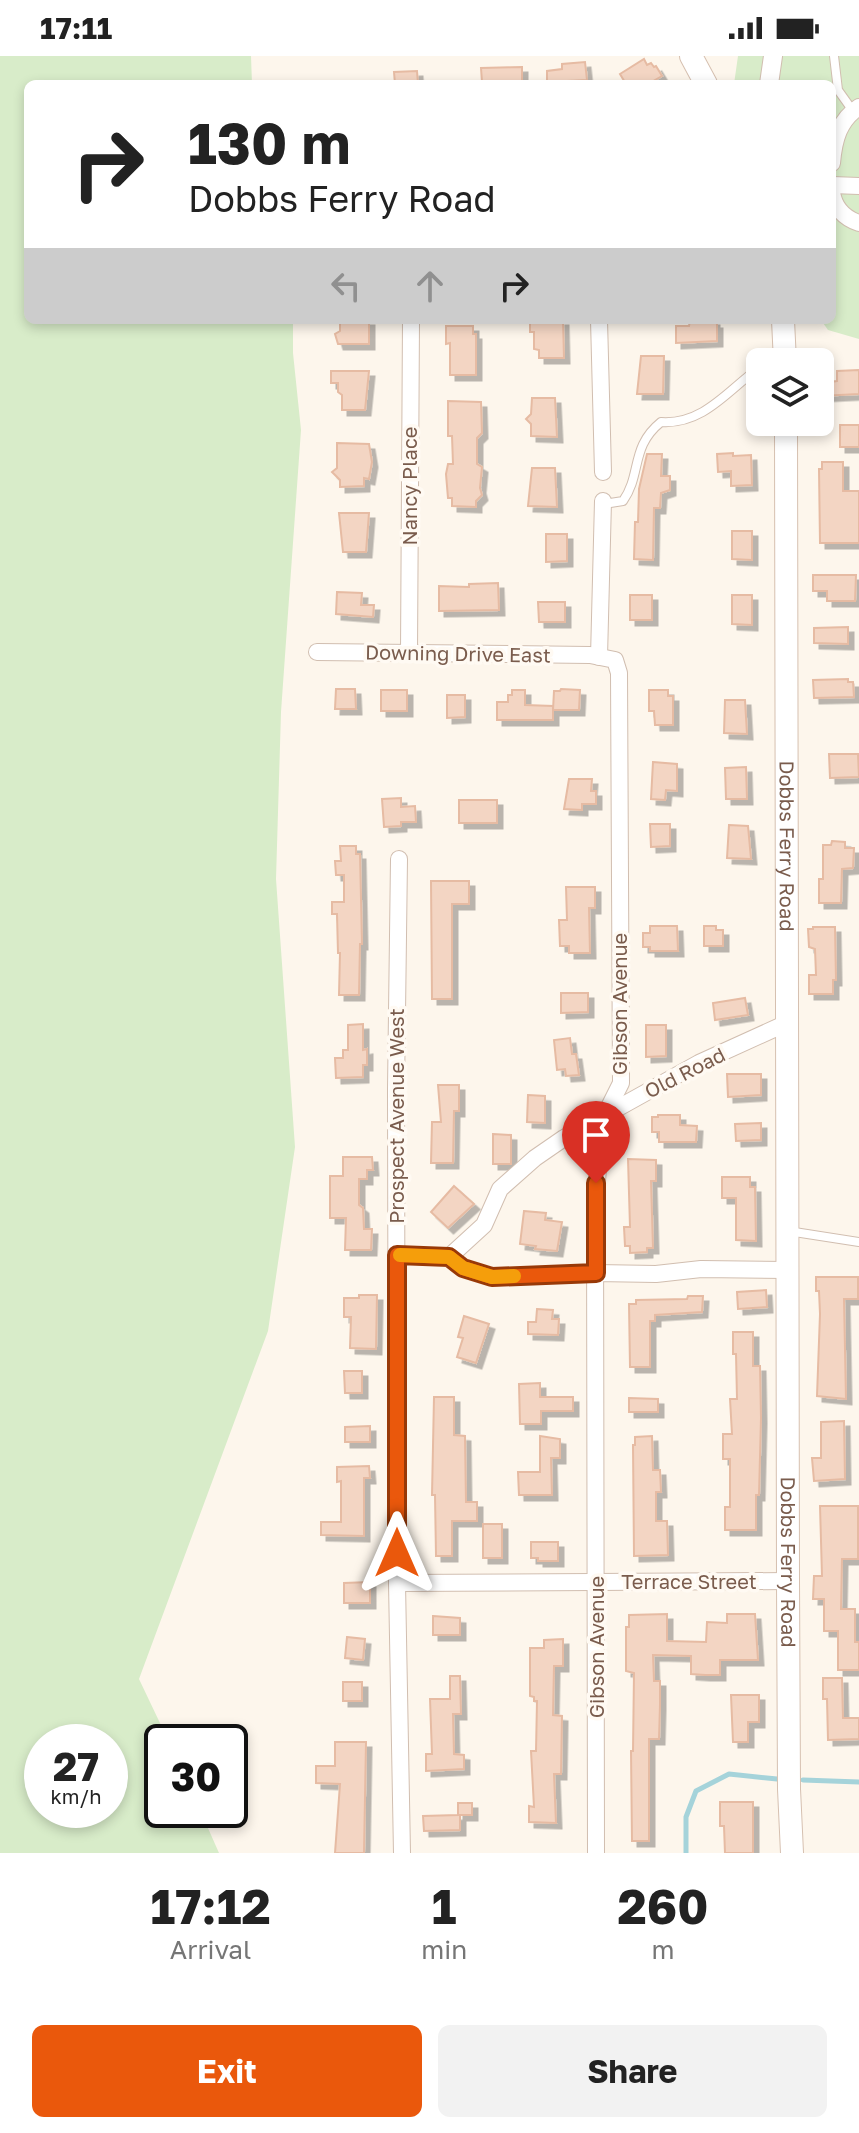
<!DOCTYPE html>
<html lang="en">
<head>
<meta charset="utf-8">
<style>
  body { margin:0; font-family:"Golos Text",sans-serif; background:#f2f2f2; color:#222; height:100vh; display:flex; flex-direction:column; font-size:30px; white-space:nowrap }
  * { box-sizing:border-box; margin:0 }
  p { font-size:26px; color:#767676 }
  .icon { flex:none; width:44px; height:44px; fill:none; stroke:currentColor; stroke-width:2; stroke-linecap:round; stroke-linejoin:round }
  .map { position:relative; height:1797px; overflow:hidden }
  .drawer { display:flex; flex-direction:column; background:#fff; flex:1 }
  .drawer>* { flex:none }
  .banner { position:absolute; left:24px; top:24px; width:812px; height:244px; border-radius:12px; box-shadow:0 4px 12px #0003; background:#fff; color:#222; overflow:hidden }
  .tools { position:absolute; left:746px; top:292px; display:grid; gap:16px }
  .tools a { display:grid; place-items:center; width:88px; height:88px; border-radius:12px; background:#fff; box-shadow:0 4px 12px #0003; font-size:40px }
  .speed { position:absolute; left:24px; top:1668px; display:flex; gap:16px; font-size:40px; font-weight:700; text-align:center }
  .speed>* { display:grid; place-content:center; width:104px; height:104px; border-radius:50%; background:#fff; box-shadow:0 4px 12px #0003; line-height:1 }
  .speed small { font-size:20px; font-weight:400 }
  .speed .limit { border:4px solid #111; border-radius:12px; background:#fff; color:#111 }
  .pin { position:absolute; display:grid; place-items:center; width:68px; height:68px; color:#fff; margin:-82px -34px; border-radius:50% 50% 50% 0; rotate:-45deg; box-shadow:0 0 8px #0007 }
  .pin .icon { rotate:45deg }
  .me { position:absolute; width:88px; margin:-44px; rotate:0deg; stroke-linejoin:round; filter:drop-shadow(0 0 6px #0008) }
  .turn { display:flex; align-items:center; gap:28px; height:168px; padding:0 32px; font-size:36px }
  .turn .icon { width:104px; height:104px; stroke-width:2.5 }
  .turn b { display:block; font-size:56px; line-height:68px }
  .lanes { display:flex; align-items:center; height:76px; padding:0 32px; background:#0003; justify-content:center; gap:40px; direction:ltr }
  .lanes .off { opacity:.35 }
  .eta { display:flex; justify-content:space-evenly; align-items:center; height:136px; text-align:center }
  .eta b { font-size:48px; font-weight:700; line-height:56px }
  .button { display:flex; gap:16px; margin-top:auto; padding:16px 32px }
  .button a { flex:1; height:92px; border-radius:12px; background:#ea580c; color:#fff; font-size:32px; font-weight:700; line-height:92px; text-align:center }
  .button a+a { background:#f2f2f2; color:#222 }
  .status { display:flex; justify-content:space-between; align-items:center; height:56px; padding:0 40px; background:#fff; direction:ltr }
  .status svg { height:22px; fill:currentColor }
  .map>svg:first-child { display:block }
  .green { fill:#d8ecc9; fill-rule:evenodd }
  .lines { fill:none; stroke-linecap:round; stroke-linejoin:round }
  .stream { stroke:#a5d3da; stroke-width:5 }
  .building { fill:#f3d5c3; stroke:#e6bba3; stroke-width:2; filter:url(#shadow) }
  .service-casing { stroke:#d1beb0; stroke-width:10 }
  .minor-casing { stroke:#d1beb0; stroke-width:18 }
  .tertiary-casing { stroke:#d1beb0; stroke-width:20 }
  .secondary-casing { stroke:#d6c0b0; stroke-width:24 }
  .service { stroke:#fff; stroke-width:8 }
  .minor { stroke:#fff; stroke-width:16 }
  .tertiary { stroke:#fff; stroke-width:18 }
  .secondary { stroke:#fff; stroke-width:22 }
  .route-casing { stroke:#983908; stroke-width:20 }
  .route { stroke:#ea580c; stroke-width:14 }
  .slow { stroke:#f59e0b; stroke-width:14 }
  .labels { text-anchor:middle; stroke-width:7; stroke-linejoin:round; paint-order:stroke }
  .street-label { font-size:20px; fill:#7a5c4d; stroke:#fffaf3 }
</style>
</head>
<body>
<div class="status"><b>17:11</b><svg viewBox="0 0 49 12"><path d="M0 12V9h3v3zM5 12V6h3v6zM10 12V3h3v9zM15 12V0h3v12zM26 1h20v11H26zM47 4h2v5h-2z"/></svg></div>
<div class="map">
<svg width="859" height="1797" viewBox="0 0 859 1797">
  <defs>
    <filter id="shadow"><feDropShadow dx="5.5" dy="5.5" stdDeviation="0" flood-color="#0004"/></filter>
  </defs>
  <rect width="100%" height="100%" fill="#fdf6ec"/>
  <g class="green">
    <path d="M 0,0 L 251,0 L 252,28 L 28,28 L 28,264 L 293,264 L 293,297 L 301,374 L 281,656 L 276,823 L 295,1091 L 268,1275 L 139,1623 L 169,1686 L 162,1686 L 162,1754 L 200,1754 L 219,1797 L 0,1797 ZM 42,1686 L 110,1686 L 110,1754 L 42,1754 Z"/>
    <polygon points="738,0 859,0 859,283 828,274 821,264 832,264 832,28 734,28"/>
  </g>
  <g class="lines">
    <g class="stream">
      <polyline points="803,1724 859,1726"/>
      <polyline points="686,1797 686,1761 696,1735 729,1718 777,1723"/>
    </g>
  </g>
  <g class="building">
    <polygon points="644,3 647,9 651,7 654,11 656,10 662,20 648,28 626,28 620,18"/>
    <polygon points="585,6 587,24 547,26 547,15 562,13 562,8"/>
    <polygon points="522,11 522,28 483,28 482,26 481,12"/>
    <polygon points="417,15 418,28 395,28 394,16"/>
    <polygon points="340,264 369,264 369,288 338,288 335,278 340,275"/>
    <polygon points="530,264 563,264 564,302 539,302 539,294 534,293 534,276 530,276"/>
    <polygon points="690,264 714,264 714,267 717,267 717,285 676,287 676,270 689,270"/>
    <polygon points="446,270 473,270 473,278 476,278 476,319 450,319 450,287 446,288"/>
    <polygon points="641,300 664,300 663,338 637,338"/>
    <polygon points="859,314 859,338 820,340 820,327 837,325 837,315"/>
    <polygon points="331,315 369,315 365,354 342,354 342,339 338,336 338,327 331,327"/>
    <polygon points="532,342 555,342 557,381 531,380 531,368 526,363 531,358"/>
    <polygon points="448,345 481,346 482,377 477,382 477,408 482,411 480,432 482,439 476,445 476,451 452,450 452,442 448,442 446,418 448,408 453,408 452,380 448,380"/>
    <rect x="840" y="369" width="19" height="22"/>
    <polygon points="337,387 369,388 372,406 369,423 364,422 364,430 340,431 340,424 332,416 337,412"/>
    <polygon points="733,397 733,400 751,399 752,429 731,430 731,415 718,416 717,398"/>
    <polygon points="647,398 662,398 661,420 670,420 670,434 661,437 660,452 654,452 653,504 634,503 635,466 638,466 639,433"/>
    <polygon points="822,406 843,406 843,435 859,435 859,487 820,487 819,413 822,413"/>
    <polygon points="532,412 555,412 557,451 528,450"/>
    <polygon points="339,457 369,457 366,496 343,496"/>
    <polygon points="732,475 752,475 752,504 732,503"/>
    <polygon points="546,478 567,478 567,505 546,506"/>
    <polygon points="813,519 856,519 855,545 827,545 827,535 813,535"/>
    <polygon points="498,527 499,554 439,555 439,530 469,531 469,528"/>
    <polygon points="337,536 362,537 361,549 374,549 373,561 336,558"/>
    <rect x="630" y="539" width="22" height="25"/>
    <polygon points="732,539 752,539 752,569 732,568"/>
    <polygon points="538,546 565,546 565,566 539,566"/>
    <polygon points="848,571 848,588 814,587 814,572"/>
    <polygon points="848,623 848,626 853,626 854,641 814,642 813,624"/>
    <polygon points="336,633 355,633 356,653 335,653"/>
    <polygon points="561,633 580,634 579,654 553,654 554,635 560,635"/>
    <rect x="381" y="634" width="26" height="21"/>
    <polygon points="512,634 525,634 525,649 553,650 553,664 497,664 497,646 508,646 508,639 512,639"/>
    <polygon points="649,634 668,634 668,640 673,640 673,669 655,669 654,655 649,655"/>
    <polygon points="447,639 465,639 465,661 447,662"/>
    <polygon points="725,644 745,644 747,678 724,677"/>
    <polygon points="829,698 858,698 859,721 830,722"/>
    <polygon points="653,706 677,708 677,735 666,734 665,744 651,743"/>
    <polygon points="746,711 747,743 726,743 725,712"/>
    <polygon points="569,723 592,723 591,735 596,735 596,748 582,748 582,754 564,753"/>
    <polygon points="401,742 401,751 415,750 416,766 401,766 401,770 384,771 382,743"/>
    <rect x="459" y="744" width="38" height="23"/>
    <polygon points="650,768 670,768 670,790 651,791"/>
    <polygon points="729,769 748,770 751,803 727,802"/>
    <polygon points="832,785 845,786 845,792 854,792 853,812 842,813 841,847 819,847 819,823 823,823 823,789 831,789"/>
    <polygon points="340,790 356,790 356,798 360,798 362,888 360,888 359,939 339,939 340,897 338,897 337,858 332,858 332,846 344,846 344,819 336,819 335,805 341,805"/>
    <polygon points="431,825 469,825 469,848 452,848 452,943 432,943"/>
    <polygon points="566,831 595,831 595,852 589,852 590,897 569,897 569,890 560,890 559,864 567,864"/>
    <polygon points="650,870 677,870 678,895 650,895 650,891 643,891 643,877 650,877"/>
    <polygon points="704,870 716,870 716,874 723,874 723,890 704,890"/>
    <polygon points="813,871 835,871 836,924 833,924 833,938 809,938 809,919 816,919 815,893 809,891 808,873 813,873"/>
    <polygon points="561,937 588,937 588,956 561,957"/>
    <polygon points="745,942 748,959 715,964 713,947"/>
    <polygon points="363,968 363,994 367,993 367,1009 363,1009 363,1021 336,1022 335,1002 343,1002 343,994 348,994 348,969"/>
    <polygon points="646,969 666,969 666,1000 646,1001"/>
    <polygon points="570,982 572,998 576,998 579,1019 566,1020 565,1013 557,1014 554,984"/>
    <polygon points="727,1018 761,1018 761,1039 728,1041"/>
    <polygon points="438,1029 459,1029 459,1055 454,1055 453,1107 431,1107 432,1066 441,1066"/>
    <polygon points="528,1039 545,1040 545,1067 527,1066"/>
    <polygon points="658,1059 680,1059 680,1069 697,1070 696,1086 659,1086 659,1076 652,1076 652,1061 658,1061"/>
    <polygon points="761,1067 761,1084 736,1085 735,1068"/>
    <polygon points="493,1078 511,1079 511,1108 493,1108"/>
    <polygon points="343,1101 372,1101 373,1114 367,1114 367,1123 359,1123 359,1149 363,1152 364,1173 372,1173 371,1194 345,1194 346,1162 330,1162 330,1120 343,1120"/>
    <polygon points="628,1103 656,1104 656,1125 651,1125 653,1192 647,1192 647,1196 630,1197 630,1190 625,1190 624,1171 630,1171"/>
    <polygon points="722,1121 750,1121 750,1131 755,1131 756,1185 736,1184 736,1142 722,1142"/>
    <polygon points="454,1130 474,1148 448,1172 431,1156"/>
    <polygon points="524,1155 546,1157 545,1164 562,1166 557,1195 535,1193 536,1190 520,1188"/>
    <polygon points="816,1221 858,1221 858,1243 844,1243 846,1343 817,1340 820,1258 819,1235 816,1235"/>
    <polygon points="766,1234 767,1251 738,1253 737,1236"/>
    <polygon points="359,1239 377,1239 376,1293 350,1292 351,1261 344,1261 344,1242 359,1242"/>
    <polygon points="688,1240 703,1240 702,1256 655,1259 655,1265 650,1265 650,1311 630,1311 629,1248 636,1248 636,1244 687,1243"/>
    <polygon points="537,1253 553,1254 552,1263 559,1263 558,1279 528,1278 528,1266 536,1266"/>
    <polygon points="464,1260 489,1268 476,1307 457,1301 463,1282 458,1281"/>
    <polygon points="733,1276 753,1276 753,1310 760,1310 761,1362 759,1439 756,1439 756,1474 725,1474 725,1451 730,1451 730,1403 723,1403 723,1378 732,1378 730,1343 737,1343 736,1298 733,1298"/>
    <polygon points="344,1315 362,1315 362,1337 345,1337"/>
    <polygon points="540,1327 540,1341 573,1341 573,1355 541,1355 541,1368 520,1368 519,1328"/>
    <polygon points="434,1341 454,1341 454,1379 465,1380 466,1446 477,1446 477,1465 452,1465 452,1500 436,1500 435,1439 432,1439"/>
    <polygon points="629,1342 658,1343 658,1356 629,1356"/>
    <polygon points="844,1365 845,1423 814,1425 812,1402 821,1402 821,1366"/>
    <polygon points="370,1370 370,1386 345,1386 345,1371"/>
    <polygon points="540,1380 560,1383 560,1402 551,1402 552,1439 519,1439 518,1416 540,1416"/>
    <polygon points="652,1380 653,1414 660,1414 661,1436 656,1436 656,1465 667,1465 668,1499 634,1500 633,1389 635,1389 635,1381"/>
    <polygon points="369,1410 370,1422 364,1422 364,1480 321,1479 321,1466 341,1466 341,1425 337,1426 337,1411"/>
    <polygon points="820,1450 858,1450 858,1503 842,1503 841,1553 855,1553 855,1586 859,1586 859,1614 838,1614 838,1575 824,1575 824,1543 813,1543 814,1520 822,1520"/>
    <rect x="483" y="1468" width="19" height="34"/>
    <polygon points="531,1486 558,1486 558,1505 538,1505 538,1502 531,1502"/>
    <polygon points="370,1526 370,1547 344,1547 344,1527"/>
    <polygon points="667,1558 667,1585 706,1586 707,1566 727,1567 727,1558 755,1558 758,1604 720,1604 720,1619 705,1619 691,1618 691,1600 653,1599 654,1625 660,1625 660,1649 659,1683 649,1683 649,1785 632,1785 631,1695 633,1695 634,1617 626,1615 626,1571 629,1571 629,1559"/>
    <polygon points="433,1560 460,1562 460,1579 433,1579"/>
    <polygon points="347,1581 365,1583 363,1604 345,1602"/>
    <polygon points="563,1583 563,1610 554,1610 553,1659 562,1660 561,1718 554,1718 556,1767 529,1766 529,1750 534,1751 531,1695 536,1695 537,1645 534,1645 534,1641 530,1640 530,1592 544,1592 544,1584"/>
    <polygon points="450,1620 460,1620 461,1658 453,1658 454,1698 464,1699 464,1713 426,1715 426,1698 432,1698 430,1643 450,1643"/>
    <polygon points="823,1622 842,1622 843,1662 859,1662 859,1683 828,1684 827,1643 823,1643"/>
    <rect x="343" y="1626" width="19" height="19"/>
    <polygon points="731,1639 759,1639 759,1666 748,1666 748,1686 733,1686"/>
    <polygon points="335,1686 366,1686 364,1797 335,1797 340,1728 316,1727 316,1710 335,1710"/>
    <polygon points="720,1746 753,1746 753,1797 725,1797 724,1770 720,1770"/>
    <polygon points="458,1747 472,1747 472,1759 460,1759 460,1774 424,1775 423,1760 458,1759"/>
  </g>
  <g class="lines">
    <defs>
      <g id="service">
        <polyline points="834,0 838,34 853,55"/>
        <path d="M 604,448 L 623,445 C 642,418 630,391 661,366 C 704,369 729,333 760,311"/>
        <polyline points="788,1175 859,1186"/>
      </g>
      <g id="minor">
        <path d="M 832,107 C 834,84 839,64 859,51"/>
        <polyline points="832,129 859,130"/>
        <path d="M 832,136 C 834,151 844,162 859,167"/>
        <polyline points="599,264 603,416"/>
        <polyline points="317,596 590,599 615,604 619,617 621,1027 602,1065 595,1149 596,1797"/>
        <polyline points="409,597 411,264"/>
        <polyline points="599,601 603,445"/>
        <polyline points="399,803 396,1034 397,1527 402,1797"/>
        <polyline points="397,1199 449,1201 463,1212 492,1221 596,1217 656,1218 701,1213 788,1214"/>
        <polyline points="449,1201 484,1169 500,1133 535,1102 564,1082 699,1007 787,967"/>
        <polyline points="397,1527 788,1525"/>
      </g>
      <polyline id="tertiary" points="769,28 773,0"/>
      <g id="secondary">
        <polyline points="691,0 706,28"/>
        <polyline points="783,264 785,306"/>
        <path id="s1" d="M 786,366 L 788,1525 L 789,1733 L 792,1797"/>
      </g>
    </defs>
    <use href="#service" class="service-casing"/>
    <use href="#minor" class="minor-casing"/>
    <use href="#tertiary" class="tertiary-casing"/>
    <use href="#secondary" class="secondary-casing"/>
    <use href="#service" class="service"/>
    <use href="#minor" class="minor"/>
    <use href="#tertiary" class="tertiary"/>
    <use href="#secondary" class="secondary"/>
  </g>
  <g class="lines">
    <defs>
      <polyline id="route" points="397,1497 397,1199 449,1201 463,1212 492,1221 596,1217 596,1127"/>
    </defs>
    <use href="#route" class="route-casing"/>
    <use href="#route" class="route"/>
    <polyline class="slow" points="400,1199 449,1201 463,1212 492,1221 514,1220"/>
  </g>
  <g class="labels">
    <g class="street-label">
      <text transform="translate(410 430) rotate(-90)" y="7">Nancy Place</text>
      <text transform="translate(458 598) rotate(1)" y="7">Downing Drive East</text>
      <text dy="7" stroke="none"><textPath href="#s1" startOffset="424">Dobbs Ferry Road</textPath></text>
      <text transform="translate(620 948) rotate(-90)" y="7">Gibson Avenue</text>
      <text transform="translate(685 1017) rotate(-27)" y="7">Old Road</text>
      <text transform="translate(397 1060) rotate(-90)" y="7">Prospect Avenue West</text>
      <text dy="7" stroke="none"><textPath href="#s1" startOffset="1140">Dobbs Ferry Road</textPath></text>
      <text x="689" y="1533">Terrace Street</text>
      <text transform="translate(597 1591) rotate(-90)" y="7">Gibson Avenue</text>
    </g>
  </g>
</svg>
<div class="tools">
<a><svg class="icon" aria-label="layers" viewBox="0 0 24 24"><path d="M12 4l9 5-9 5-9-5zM3 14l9 5 9-5"/></svg></a>
</div>
<div class="speed"><div>27<small>km/h</small></div><div class="limit">30</div></div>
<div class="pin" style="left:596px;top:1127px;background:#d93025"><svg class="icon" aria-label="arrive" viewBox="0 0 24 24"><path d="M6 21V4h12l-3 4 3 4H6"/></svg></div>
<svg class="me" style="left:397px;top:1497px" viewBox="-20 -20 40 40"><path d="M0-17L14 15 0 8-14 15z" fill="#ea580c" stroke="#fff" stroke-width="4"/></svg>
<div class="banner">
<div class="turn"><svg class="icon" aria-label="right" viewBox="0 0 24 24"><path d="M7 20v-9h11M14 6l5 5-5 5"/></svg><div><b>130 m</b>Dobbs Ferry Road</div></div>
<div class="lanes"><svg class="icon off" aria-label="left" viewBox="0 0 24 24"><path d="M17 20v-9H6M10 6l-5 5 5 5"/></svg><svg class="icon off" aria-label="ahead" viewBox="0 0 24 24"><path d="M12 20V5M6 11l6-6 6 6"/></svg><svg class="icon" aria-label="right" viewBox="0 0 24 24"><path d="M7 20v-9h11M14 6l5 5-5 5"/></svg></div>
</div>
</div>
<section class="drawer">
<div class="eta">
<div><b>17:12</b><p>Arrival</p></div>
<div><b>1</b><p>min</p></div>
<div><b>260</b><p>m</p></div>
</div>
<div class="button"><a>Exit</a><a>Share</a></div>
</section>
</body>
</html>
